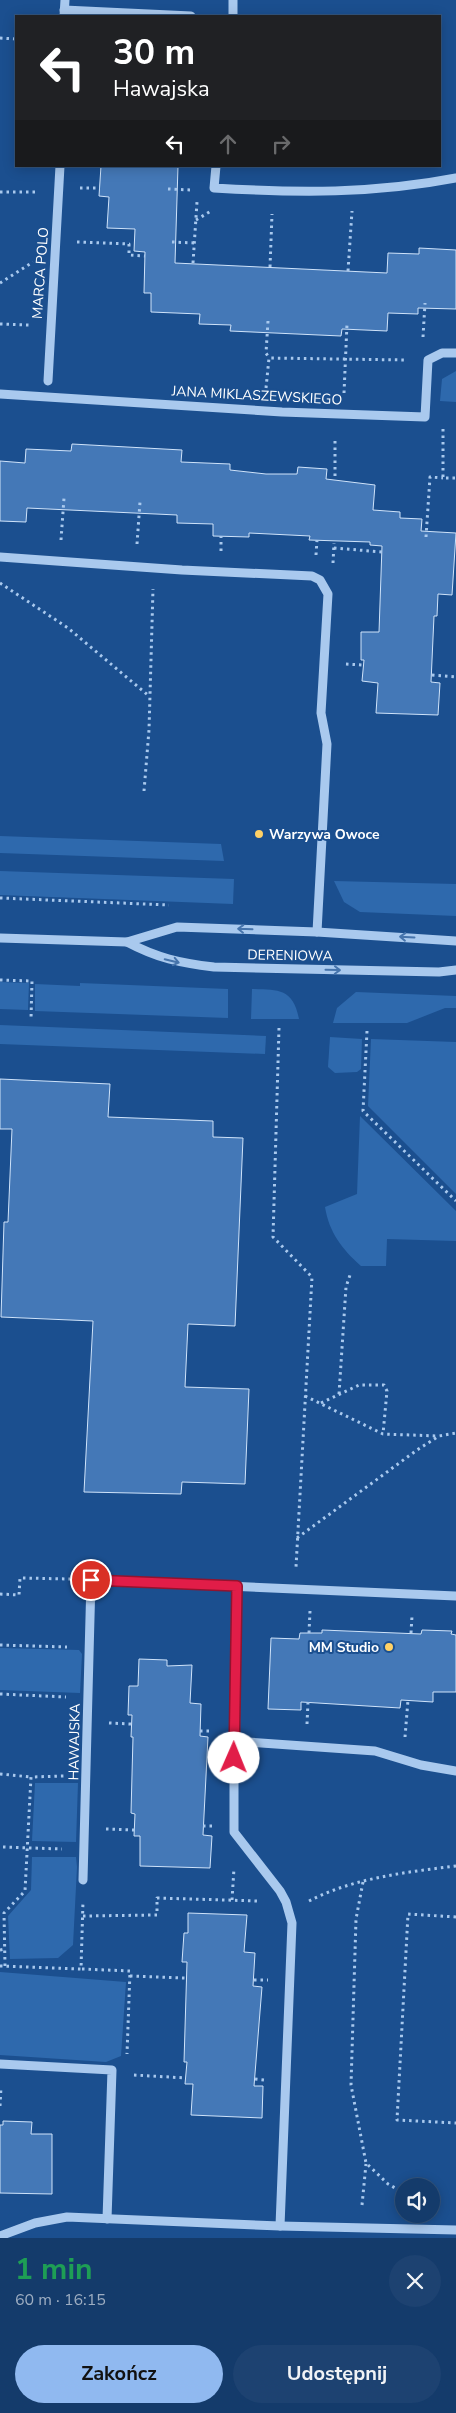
<!DOCTYPE html>
<html lang="pl">
<head>
<meta charset="utf-8">
<style>
  body { margin:0; font-family:"Nunito Sans",sans-serif; background:#1d4271; color:#f1f3f6; height:100vh; display:flex; flex-direction:column; font-size:19px; white-space:nowrap }
  * { box-sizing:border-box; margin:0 }
  p { font-size:16px; color:#9dadc1 }
  .icon { flex:none; width:28px; height:28px; fill:none; stroke:currentColor; stroke-width:2; stroke-linecap:round; stroke-linejoin:round }
  .map { position:relative; height:2238px; overflow:hidden }
  .details { display:flex; flex-direction:column; background:#143b6b; flex:1 }
  .details>* { flex:none }
  .hud { position:absolute; left:15px; top:15px; width:426px; height:152px; border-radius:0px; box-shadow:0 2px 12px #0003,0 0 0 1px #33557e; background:#202124; color:#fff; overflow:hidden }
  .fabs { position:absolute; left:395px; top:2178px; display:grid; gap:10px }
  .fabs a { display:grid; place-items:center; width:45px; height:45px; border-radius:50%; background:#143b6b; box-shadow:0 2px 12px #0003,0 0 0 1px #33557e; font-size:25px }
  .pin { position:absolute; display:grid; place-items:center; width:42px; height:42px; color:#fff; margin:-21px; border:2px solid #fff; border-radius:50%; box-shadow:0 1px 5px #0007 }
  .me { position:absolute; width:55px; margin:-28px; rotate:1deg; stroke-linejoin:round; filter:drop-shadow(0 0 4px #0008) }
  .turn { display:flex; align-items:center; gap:18px; height:105px; padding:0 15px; font-size:22px }
  .turn .icon { width:65px; height:65px; stroke-width:2.5 }
  .turn b { display:block; font-size:35px; line-height:42px }
  .lanes { display:flex; align-items:center; height:48px; padding:0 15px; background:#0003; justify-content:center; gap:25px; direction:ltr }
  .lanes .off { opacity:.35 }
  .round { display:grid; place-items:center; flex:none; width:52px; height:52px; border-radius:26px; background:#1d4271 }
  .headline { display:flex; align-items:center; justify-content:space-between; height:85px; padding:0 15px }
  h1 { font-size:30px; font-weight:700; line-height:38px; color:#1e9e55 }
  .primary-button { display:flex; gap:10px; margin-top:auto; padding:10px 15px }
  .primary-button a { flex:1; height:58px; border-radius:30px; background:#90b9f0; color:#111; font-size:20px; font-weight:700; line-height:58px; text-align:center }
  .primary-button a+a { background:#1d4271; color:#f1f3f6 }
  .map>svg:first-child { display:block }
  .green { fill:#2e69ad }
  .building { fill:#4478b7; stroke:#cfe3fa }
  .lines { fill:none; stroke-linecap:round; stroke-linejoin:round }
  .path { stroke:#a9c9ee; stroke-width:3; stroke-dasharray:2.5 4; stroke-linecap:butt }
  .minor { stroke:#a9c9ee; stroke-width:9 }
  .oneway { stroke:#4674ac }
  .route-casing { stroke:#92132f; stroke-width:12 }
  .route { stroke:#e11d48; stroke-width:9 }
  .poi-dot { fill:#ffd166; stroke:#1b4f8f; stroke-width:2 }
  .labels { text-anchor:middle; stroke-width:4; stroke-linejoin:round; paint-order:stroke }
  .street-label { font-size:14px; fill:#fff; stroke:#1b4f8f }
  .poi-label { font-size:14px; font-weight:bold; fill:#fff; stroke:#1b4f8f; text-anchor:start }
</style>
</head>
<body>
<div class="map">
<svg width="456" height="2238" viewBox="0 0 456 2238">
  <rect width="100%" height="100%" fill="#1b4f8f"/>
  <g class="green">
    <polygon points="456,371 456,402 440,401 442,379"/>
    <polygon points="0,836 221,844 224,861 0,853"/>
    <polygon points="0,871 234,879 233,904 0,895"/>
    <polygon points="334,881 456,884 456,916 360,912 344,902"/>
    <polygon points="0,982 29,983 28,1010 0,1009"/>
    <polygon points="80,983 228,989 228,1018 35,1011 35,984 80,986"/>
    <path d="M 252,989 C 278,990 293,988 299,1019 L 251,1019 Z"/>
    <polygon points="356,992 456,996 456,1008 445,1008 407,1023 333,1023 337,1008"/>
    <polygon points="0,1025 266,1036 265,1054 0,1044"/>
    <polygon points="330,1037 362,1039 361,1069 357,1072 335,1073 328,1067"/>
    <polygon points="371,1039 456,1042 456,1194 368,1106"/>
    <path d="M 360,1116 L 456,1211 L 456,1241 L 387,1239 L 386,1266 L 361,1266 C 342,1249 329,1232 325,1207 L 357,1194 Z"/>
    <polygon points="0,1648 79,1650 82,1654 80,1693 0,1690"/>
    <polygon points="35,1783 78,1783 76,1842 32,1841"/>
    <polygon points="32,1857 76,1857 77,1867 73,1945 58,1958 10,1959 8,1916 31,1890"/>
    <polygon points="0,1972 126,1982 121,2056 106,2062 0,2055"/>
  </g>
  <g class="building">
    <polygon points="101,166 178,166 175,263 387,273 388,253 419,254 419,248 456,250 456,309 418,308 418,314 388,313 387,331 342,329 341,336 230,331 231,325 199,324 200,314 151,312 151,293 144,293 145,252 134,251 135,229 107,228 109,197 99,196"/>
    <polygon points="72,444 182,450 181,462 230,464 230,470 266,474 297,474 298,467 327,469 326,479 375,485 373,510 400,512 400,518 422,519 421,531 456,533 452,595 438,594 437,616 434,616 431,682 440,683 438,715 376,713 378,683 362,681 364,660 361,660 361,632 379,632 382,546 370,545 370,542 309,540 310,536 249,533 249,537 213,536 213,524 177,523 177,515 27,508 26,522 0,521 0,461 25,463 26,449 71,451"/>
    <polygon points="0,1079 110,1084 108,1117 213,1121 213,1137 243,1138 235,1326 188,1324 185,1387 249,1389 245,1484 182,1482 181,1494 84,1492 93,1321 1,1317 4,1222 8,1222 12,1129 0,1129"/>
    <polygon points="322,1630 421,1634 422,1630 452,1631 451,1634 456,1635 456,1692 433,1692 433,1702 401,1700 400,1708 301,1702 301,1710 268,1709 271,1638 299,1639 300,1633 322,1633"/>
    <polygon points="139,1659 167,1660 167,1666 192,1665 190,1703 201,1704 200,1736 208,1737 203,1835 212,1836 210,1868 140,1866 140,1836 134,1836 135,1814 131,1813 133,1737 131,1737 132,1715 128,1715 129,1686 138,1686"/>
    <polygon points="188,1913 247,1915 244,1952 255,1953 253,1986 262,1987 254,2086 263,2086 262,2118 191,2115 193,2084 185,2084 187,2062 184,2062 187,1962 182,1962 184,1933 188,1933"/>
    <polygon points="3,2121 32,2122 31,2134 52,2134 52,2194 0,2193 0,2125 3,2125"/>
  </g>
  <g class="lines">
    <g class="path">
      <polyline points="0,38 16,39"/>
      <polyline points="80,188 100,188"/>
      <polyline points="168,189 192,190"/>
      <polyline points="0,192 35,192"/>
      <polyline points="196,220 211,211"/>
      <polyline points="77,242 129,244 129,255 145,256"/>
      <polyline points="172,242 195,243"/>
      <polyline points="193,263 197,202"/>
      <polyline points="270,267 272,214"/>
      <polyline points="348,271 352,211"/>
      <polyline points="0,283 33,262"/>
      <polyline points="268,321 266,353 269,358"/>
      <polyline points="0,324 29,325"/>
      <polyline points="423,337 425,303"/>
      <polyline points="266,388 269,358 407,360"/>
      <polyline points="344,393 347,324"/>
      <polyline points="443,429 443,478 456,478"/>
      <polyline points="335,476 335,437"/>
      <polyline points="426,537 430,477 443,478"/>
      <polyline points="61,540 64,498"/>
      <polyline points="137,544 140,502"/>
      <polyline points="334,548 382,552"/>
      <polyline points="221,551 221,536"/>
      <polyline points="316,555 317,540"/>
      <polyline points="333,563 334,543"/>
      <polyline points="0,583 68,628 149,696"/>
      <polyline points="346,664 363,665"/>
      <polyline points="432,675 456,677"/>
      <polyline points="144,791 149,730 153,589"/>
      <polyline points="0,898 169,905"/>
      <polyline points="0,980 32,981 31,1019"/>
      <polyline points="279,1028 273,1237 312,1277 296,1567"/>
      <polyline points="367,1031 363,1111 456,1201"/>
      <polyline points="339,1394 346,1287 351,1272"/>
      <polyline points="305,1396 383,1434 438,1436"/>
      <polyline points="321,1403 359,1385 384,1385 387,1391 383,1434"/>
      <polyline points="297,1538 417,1450 439,1436 456,1433"/>
      <polyline points="0,1594 19,1595 20,1578 70,1579"/>
      <polyline points="309,1633 310,1611"/>
      <polyline points="411,1633 412,1616"/>
      <polyline points="0,1645 67,1647"/>
      <polyline points="0,1694 66,1697"/>
      <polyline points="109,1723 131,1724"/>
      <polyline points="307,1724 308,1702"/>
      <polyline points="200,1731 212,1731"/>
      <polyline points="405,1737 408,1700"/>
      <polyline points="0,1774 31,1777"/>
      <polyline points="203,1826 213,1826"/>
      <polyline points="106,1829 135,1830"/>
      <polyline points="3,1847 62,1849"/>
      <polyline points="363,1882 356,1919 351,2085 366,2163 388,2184 404,2193"/>
      <polyline points="232,1900 234,1868"/>
      <path d="M 309,1901 C 353,1878 407,1872 456,1866"/>
      <polyline points="83,1916 157,1915 157,1898 258,1901"/>
      <polyline points="456,1917 408,1914 397,2120 456,2123"/>
      <polyline points="0,1950 5,1949"/>
      <polyline points="0,1966 81,1969 83,1901"/>
      <polyline points="5,1966 4,1913 25,1891 31,1777 65,1776"/>
      <polyline points="82,1969 130,1971 127,2054"/>
      <polyline points="130,1976 185,1978"/>
      <polyline points="254,1980 268,1980"/>
      <polyline points="134,2075 186,2078"/>
      <polyline points="255,2079 264,2080"/>
      <polyline points="0,2106 1,2087"/>
      <polyline points="362,2205 366,2164"/>
    </g>
    <g class="minor">
      <polyline points="64,10 191,16"/>
      <polyline points="64,16 65,0"/>
      <polyline points="233,16 233,0"/>
      <path d="M 216,166 L 214,188 C 297,193 374,194 456,178"/>
      <polyline points="48,381 60,166"/>
      <polyline points="0,394 282,412 425,417 428,360 442,353 456,353"/>
      <polyline points="0,557 182,570 312,576 320,580 328,594 321,713 327,744 317,932"/>
      <polyline points="0,938 127,942 177,927 317,932 456,941"/>
      <path d="M 127,942 C 157,958 180,963 214,967 L 439,972 L 456,970"/>
      <polyline points="234,1741 237,1587"/>
      <polyline points="83,1880 91,1580 456,1596"/>
      <polyline points="0,2064 112,2070 107,2219"/>
      <polyline points="280,2226 292,1923 286,1902 280,1891 234,1832 234,1741 375,1751 421,1765 456,1771"/>
      <polyline points="0,2236 35,2223 67,2217 280,2226 456,2230"/>
    </g>
  </g>
  <defs><path id="oneway-shaft" d="M-6 0H5M1.5-3L5.5 0L1.5 3" fill="none" stroke-width="1.6" stroke-linecap="round" stroke-linejoin="round" transform="scale(1.25)"/></defs>
  <g class="oneway">
    <use href="#oneway-shaft" transform="translate(245 929) rotate(-178)"/>
    <use href="#oneway-shaft" transform="translate(407 937) rotate(-177)"/>
    <use href="#oneway-shaft" transform="translate(172 961) rotate(14)"/>
    <use href="#oneway-shaft" transform="translate(333 970) rotate(1)"/>
  </g>
  <g class="lines">
    <defs>
      <polyline id="route" points="91,1580 237,1586 234,1758"/>
    </defs>
    <use href="#route" class="route-casing"/>
    <use href="#route" class="route"/>
  </g>
  <g class="poi-dot">
    <circle cx="259" cy="834" r="5"/>
    <circle cx="389" cy="1647" r="5"/>
  </g>
  <g class="labels">
    <g class="street-label">
      <text transform="translate(40 273) rotate(-86)" y="5">MARCA POLO</text>
      <text transform="translate(257 395) rotate(3)" y="5">JANA MIKLASZEWSKIEGO</text>
      <text transform="translate(290 955) rotate(1)" y="5">DERENIOWA</text>
      <text transform="translate(74 1742) rotate(-89)" y="5">HAWAJSKA</text>
    </g>
    <g class="poi-label">
      <text x="269" y="839">Warzywa Owoce</text>
      <text x="379" y="1652" text-anchor="end">MM Studio</text>
    </g>
  </g>
</svg>
<div class="fabs">
<a><svg class="icon" aria-label="sound" viewBox="0 0 24 24"><path d="M4 9h4l5-4v14l-5-4H4zM17 9q2 3 0 6"/></svg></a>
</div>
<div class="pin" style="left:91px;top:1580px;background:#d93025"><svg class="icon" aria-label="arrive" viewBox="0 0 24 24"><path d="M6 21V4h12l-3 4 3 4H6"/></svg></div>
<svg class="me" style="left:234px;top:1758px" viewBox="-20 -20 40 40"><circle r="19" fill="#fff"/><path d="M0-13L10 11 0 6-10 11z" fill="#e11d48"/></svg>
<div class="hud">
<div class="turn"><svg class="icon" aria-label="left" viewBox="0 0 24 24"><path d="M17 20v-9H6M10 6l-5 5 5 5"/></svg><div><b>30 m</b>Hawajska</div></div>
<div class="lanes"><svg class="icon" aria-label="left" viewBox="0 0 24 24"><path d="M17 20v-9H6M10 6l-5 5 5 5"/></svg><svg class="icon off" aria-label="ahead" viewBox="0 0 24 24"><path d="M12 20V5M6 11l6-6 6 6"/></svg><svg class="icon off" aria-label="right" viewBox="0 0 24 24"><path d="M7 20v-9h11M14 6l5 5-5 5"/></svg></div>
</div>
</div>
<section class="details">
<div class="headline"><div><h1>1 min</h1><p>60 m · 16:15</p></div><a class="round"><svg class="icon" aria-label="close" viewBox="0 0 24 24"><path d="M6 6l12 12M18 6L6 18"/></svg></a></div>
<div class="primary-button"><a>Zakończ</a><a>Udostępnij</a></div>
</section>
</body>
</html>
